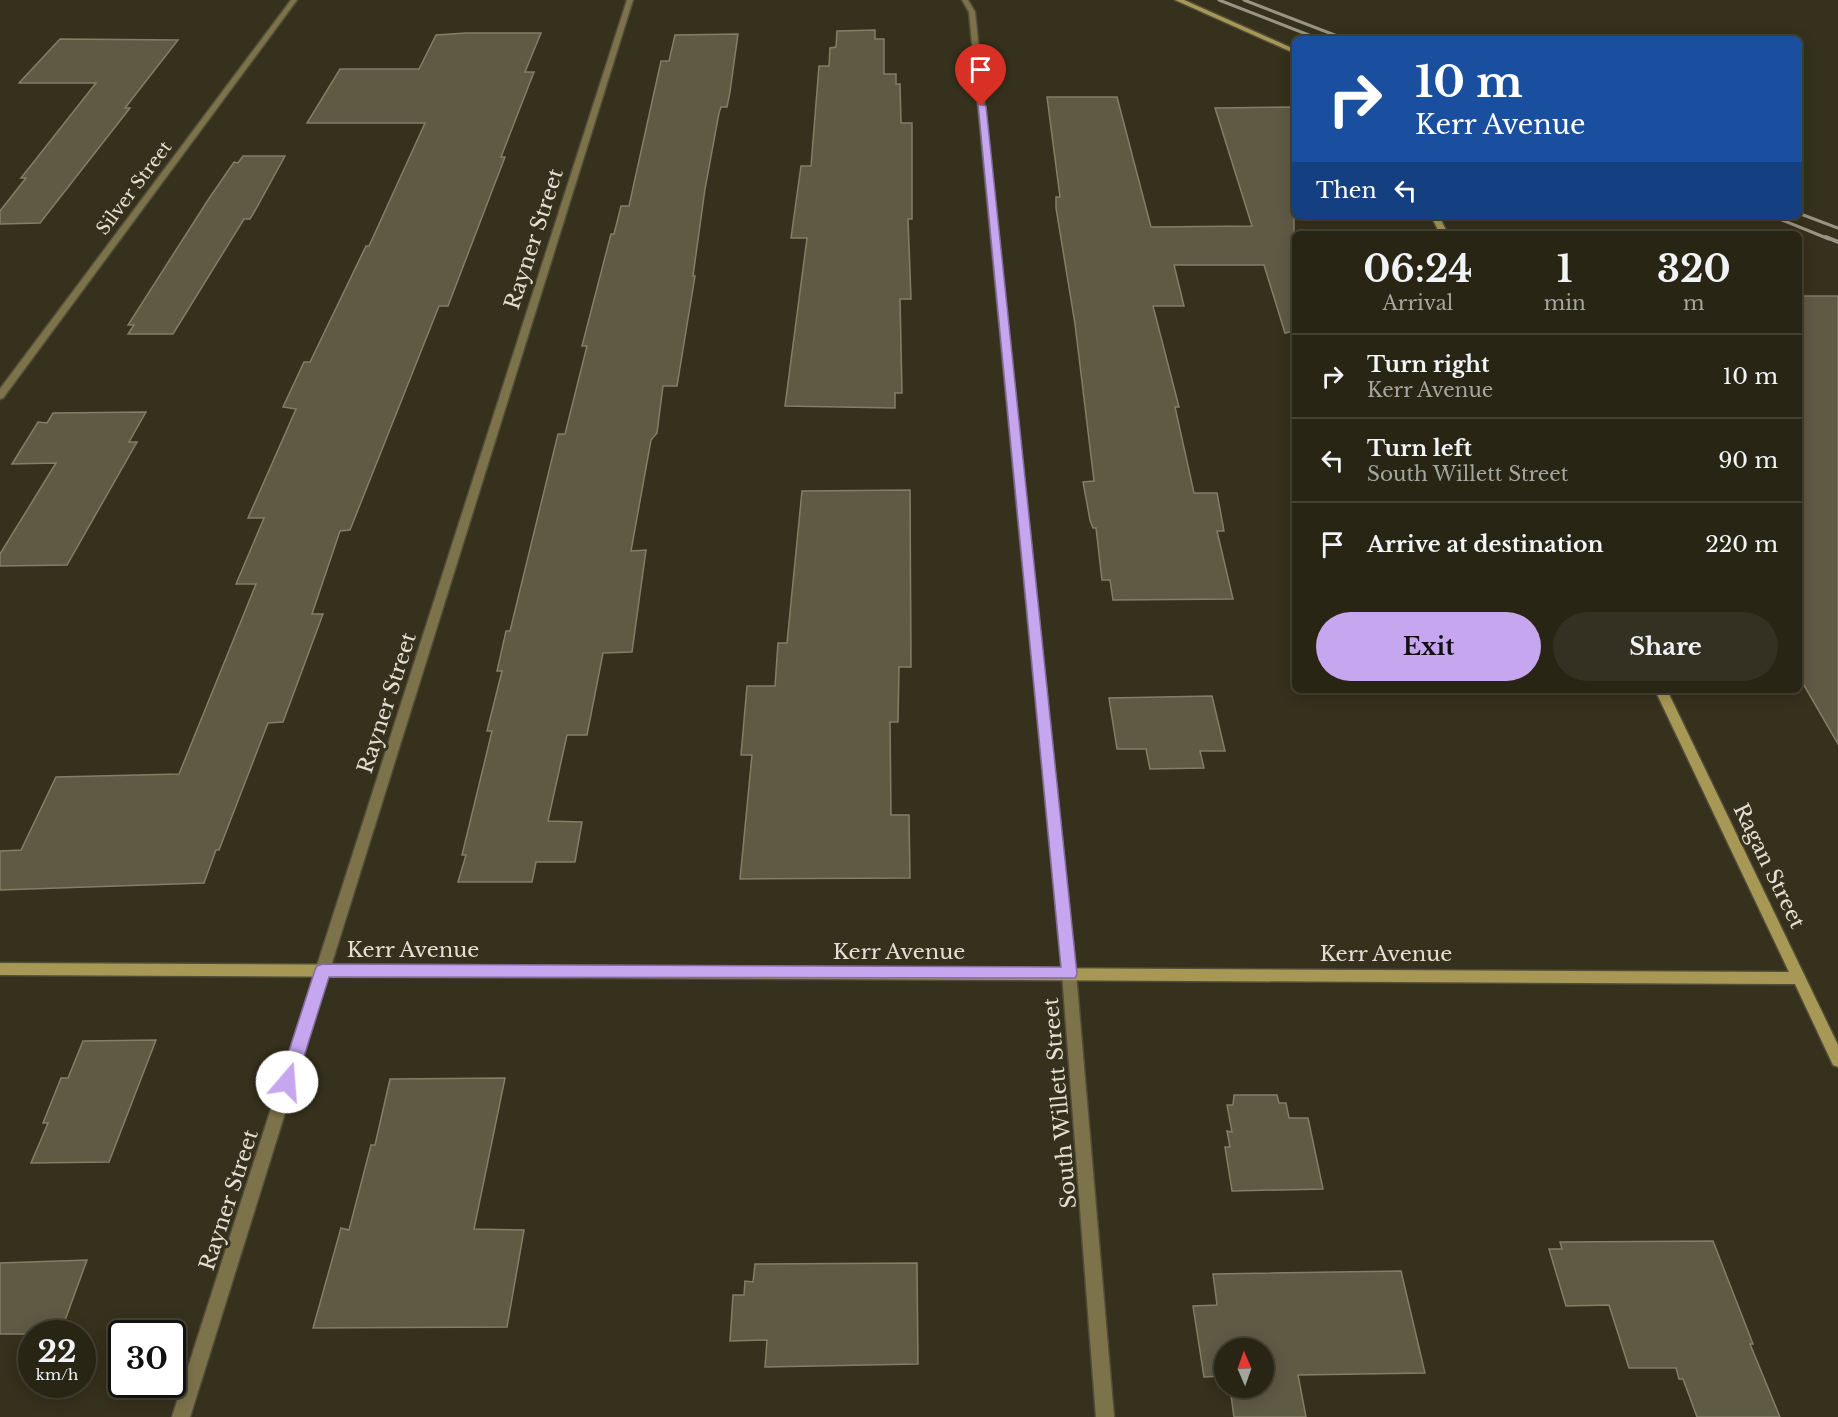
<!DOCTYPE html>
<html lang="en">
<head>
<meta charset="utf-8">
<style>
  body { margin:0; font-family:"Libre Baskerville",serif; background:#343122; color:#f1f3f6; height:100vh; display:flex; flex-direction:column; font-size:22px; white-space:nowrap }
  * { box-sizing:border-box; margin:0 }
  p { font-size:20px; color:#a5a5a0 }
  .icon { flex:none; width:33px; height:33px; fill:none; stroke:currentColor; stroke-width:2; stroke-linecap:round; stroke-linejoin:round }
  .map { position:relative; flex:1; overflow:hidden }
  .side { position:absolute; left:1292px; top:231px; width:510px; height:462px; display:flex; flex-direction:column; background:#282515; border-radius:9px; box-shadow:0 3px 15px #0003,0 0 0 2px #444234 }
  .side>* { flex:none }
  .hud { position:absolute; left:1292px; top:36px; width:510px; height:183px; border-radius:9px; box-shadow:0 3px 15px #0003,0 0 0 2px #444234; background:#1a4fa0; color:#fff; overflow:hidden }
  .needle { width:39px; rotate:358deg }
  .tools { position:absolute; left:1214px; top:1338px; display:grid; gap:12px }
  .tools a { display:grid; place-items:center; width:60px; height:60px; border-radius:50%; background:#282515; box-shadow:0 3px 15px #0003,0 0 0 2px #444234; font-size:30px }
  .speed { position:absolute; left:18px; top:1320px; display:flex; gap:12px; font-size:30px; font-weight:700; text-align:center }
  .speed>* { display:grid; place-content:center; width:78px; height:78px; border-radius:50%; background:#282515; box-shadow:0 3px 15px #0003,0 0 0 2px #444234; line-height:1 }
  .speed small { font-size:15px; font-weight:400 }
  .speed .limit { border:3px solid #111; border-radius:9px; background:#fff; color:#111 }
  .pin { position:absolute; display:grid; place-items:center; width:51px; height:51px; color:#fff; margin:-62px -26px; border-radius:50% 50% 50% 0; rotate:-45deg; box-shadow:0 0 6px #0007 }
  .pin .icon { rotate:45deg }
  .me { position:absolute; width:66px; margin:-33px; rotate:18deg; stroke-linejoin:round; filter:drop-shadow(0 0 4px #0008) }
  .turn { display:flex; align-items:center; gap:21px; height:126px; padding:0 24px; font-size:27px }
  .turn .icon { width:78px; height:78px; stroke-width:2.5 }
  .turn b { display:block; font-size:42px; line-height:51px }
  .then { display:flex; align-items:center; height:57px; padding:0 24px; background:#0003; gap:12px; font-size:22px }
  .eta { display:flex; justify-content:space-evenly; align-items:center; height:102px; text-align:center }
  .eta b { font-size:36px; font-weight:700; line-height:42px }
  .cta { display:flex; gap:12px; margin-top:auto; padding:12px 24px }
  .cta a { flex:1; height:69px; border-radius:36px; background:#c7a6f0; color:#111; font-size:24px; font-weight:700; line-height:69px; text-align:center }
  .cta a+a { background:#343122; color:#f1f3f6 }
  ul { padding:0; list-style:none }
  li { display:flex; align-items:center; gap:18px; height:84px; padding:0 24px; border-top:2px solid #444234 }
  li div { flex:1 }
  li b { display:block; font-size:22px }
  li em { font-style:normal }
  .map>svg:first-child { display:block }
  .building { fill:#5f5a44; stroke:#847e67; stroke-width:1.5 }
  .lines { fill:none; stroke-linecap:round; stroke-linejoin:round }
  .street-casing { stroke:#524d39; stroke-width:3 }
  .secondary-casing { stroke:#524d39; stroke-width:3 }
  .street { fill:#7d734b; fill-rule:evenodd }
  .secondary { fill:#a89855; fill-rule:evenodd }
  .rail-far1 { stroke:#999584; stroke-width:3 }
  .rail { stroke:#999584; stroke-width:4 }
  .route { fill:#c7a6f0; stroke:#816c9c; stroke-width:1.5 }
  .labels { text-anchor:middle; stroke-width:6; stroke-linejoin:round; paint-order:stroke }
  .far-street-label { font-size:18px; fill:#e3e0d3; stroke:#36311c }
  .street-label { font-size:21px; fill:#e3e0d3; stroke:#36311c }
</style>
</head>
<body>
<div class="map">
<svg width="1838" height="1417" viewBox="0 0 1838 1417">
  <rect width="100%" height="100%" fill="#36311c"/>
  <g class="building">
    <polygon points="875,30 875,39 884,39 884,74 896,74 896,84 900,84 901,123 912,123 912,219 908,219 911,299 900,299 902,393 895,393 895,408 785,406 807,238 791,238 801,166 811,166 819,66 829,66 830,48 836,47 837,31"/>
    <polygon points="466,33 541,33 525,72 534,72 501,157 505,157 448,306 439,306 350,530 340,531 312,614 323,614 283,722 268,723 219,850 216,850 204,883 0,890 0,851 21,850 56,777 179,774 256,584 236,584 264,518 248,518 296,409 283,407 304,362 310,362 366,246 369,246 425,123 307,123 340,69 419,69 436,35"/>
    <polygon points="738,34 730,92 727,107 721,107 719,113 705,189 693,276 695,276 677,386 663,386 657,433 651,440 631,551 646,550 632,652 603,653 587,735 567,735 548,821 582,822 575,862 536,862 532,882 458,882 466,855 462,855 492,731 487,731 502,671 497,671 506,631 510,631 558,434 565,434 587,346 582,346 611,234 614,234 621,206 629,206 661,61 669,61 675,35"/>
    <polygon points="60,39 178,40 125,108 130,108 40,223 0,224 0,211 26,178 21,178 96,83 19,83"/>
    <polygon points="1047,97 1117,97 1151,227 1252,226 1215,108 1294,107 1294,331 1285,333 1264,265 1174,265 1184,306 1153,306 1179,407 1175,407 1194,493 1217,493 1224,531 1217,531 1233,599 1113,600 1110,580 1102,580 1096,528 1093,528 1090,520 1083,482 1094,481 1075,324 1056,208 1056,197 1060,197"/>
    <polygon points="243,156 285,156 256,209 250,219 244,219 173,334 128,334 134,325 128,325 208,200 234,162 238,163"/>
    <polygon points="1798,296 1838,296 1838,744 1798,675"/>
    <polygon points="146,412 129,442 137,442 67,565 0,566 0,554 56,463 12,464 38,422 47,423 53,413"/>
    <polygon points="910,490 911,667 899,667 898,722 890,722 891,815 909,815 910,878 740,879 752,755 741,755 747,686 775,686 778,643 787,643 802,491"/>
    <polygon points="1212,696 1225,751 1200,751 1204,768 1150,769 1146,749 1117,749 1109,698"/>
    <polygon points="156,1040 109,1162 31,1163 48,1123 43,1123 61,1078 68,1078 83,1041"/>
    <polygon points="505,1078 474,1229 524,1230 507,1327 313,1328 341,1228 349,1230 371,1145 375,1145 390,1079"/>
    <polygon points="1234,1095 1277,1095 1279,1103 1286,1103 1289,1118 1308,1118 1323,1189 1232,1191 1225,1147 1230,1147 1227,1131 1232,1132 1227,1105 1233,1105"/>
    <polygon points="1713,1241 1753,1344 1750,1344 1780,1417 1697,1417 1683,1379 1679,1379 1676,1368 1629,1368 1609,1305 1566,1306 1549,1249 1562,1249 1560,1242"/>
    <polygon points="87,1260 60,1334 0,1334 0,1263"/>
    <polygon points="917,1263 918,1364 765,1367 767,1340 730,1341 733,1295 744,1295 745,1281 753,1282 755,1264"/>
    <polygon points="1401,1271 1425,1373 1298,1375 1306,1417 1234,1417 1230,1388 1263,1388 1263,1348 1224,1348 1224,1376 1204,1377 1193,1306 1217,1305 1213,1274"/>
  </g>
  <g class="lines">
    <defs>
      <g id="street">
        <polygon points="291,0 297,0 3,398 0,399 0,389"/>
        <polygon points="627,0 633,0 190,1417 172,1417"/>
        <polygon points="962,0 968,0 975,12 1076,973 1114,1417 1096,1417 1062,973 969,12"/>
      </g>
      <g id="secondary">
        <polygon points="1175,0 1184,0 1294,49 1294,53"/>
        <polygon points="1431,216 1439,216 1448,234 1440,234"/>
        <polygon points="1655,690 1667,690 1838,1045 1838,1067 1833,1065 1795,984 0,975 0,963 1789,972"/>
      </g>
    </defs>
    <use href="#street" class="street-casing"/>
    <use href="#secondary" class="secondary-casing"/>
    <use href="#street" class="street"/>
    <use href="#secondary" class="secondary"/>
    <g class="rail-far1">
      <polyline points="1219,0 1319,39"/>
      <polyline points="1244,0 1345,39"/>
      <polyline points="1798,213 1838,228"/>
      <polyline points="1772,216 1829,239"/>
    </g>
    <polyline class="rail" points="1826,237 1838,242"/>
  </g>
  <polygon class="route" points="978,104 986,106 1077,974 1075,978 329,977 296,1082 293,1088 287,1090 281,1088 279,1082 315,970 317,966 323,964 1061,967"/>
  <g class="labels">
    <g class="far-street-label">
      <text transform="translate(134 188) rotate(-53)" y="6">Silver Street</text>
    </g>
    <g class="street-label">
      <text transform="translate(534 239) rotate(-72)" y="7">Rayner Street</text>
      <text transform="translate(387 703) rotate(-72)" y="7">Rayner Street</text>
      <text transform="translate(1769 866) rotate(64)" y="7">Ragan Street</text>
      <text x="413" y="957">Kerr Avenue</text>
      <text x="899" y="959">Kerr Avenue</text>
      <text x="1386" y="961">Kerr Avenue</text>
      <text transform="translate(1060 1103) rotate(-95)" y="7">South Willett Street</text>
      <text transform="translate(229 1200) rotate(-72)" y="7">Rayner Street</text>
    </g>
  </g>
</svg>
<div class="tools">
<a><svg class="needle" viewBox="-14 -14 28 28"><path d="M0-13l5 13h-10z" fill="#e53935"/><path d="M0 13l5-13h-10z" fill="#a5a5a0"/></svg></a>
</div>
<div class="speed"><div>22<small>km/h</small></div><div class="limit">30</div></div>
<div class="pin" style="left:981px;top:106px;background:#d93025"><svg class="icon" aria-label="arrive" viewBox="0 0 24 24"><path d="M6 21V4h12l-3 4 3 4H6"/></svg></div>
<svg class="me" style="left:287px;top:1082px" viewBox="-20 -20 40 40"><circle r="19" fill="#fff"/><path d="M0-13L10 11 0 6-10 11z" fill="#c7a6f0"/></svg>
<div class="hud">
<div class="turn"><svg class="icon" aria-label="right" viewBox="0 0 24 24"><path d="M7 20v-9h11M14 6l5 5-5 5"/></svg><div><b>10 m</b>Kerr Avenue</div></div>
<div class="then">Then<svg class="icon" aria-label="left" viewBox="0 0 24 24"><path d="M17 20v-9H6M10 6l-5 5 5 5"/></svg></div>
</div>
<section class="side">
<div class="eta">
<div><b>06:24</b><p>Arrival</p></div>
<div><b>1</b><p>min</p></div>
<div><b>320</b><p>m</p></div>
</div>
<ul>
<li><svg class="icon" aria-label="right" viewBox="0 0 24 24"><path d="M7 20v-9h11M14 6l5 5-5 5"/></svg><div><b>Turn right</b><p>Kerr Avenue</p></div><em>10 m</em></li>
<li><svg class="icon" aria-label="left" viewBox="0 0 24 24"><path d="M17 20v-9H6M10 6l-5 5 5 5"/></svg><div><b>Turn left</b><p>South Willett Street</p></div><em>90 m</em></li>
<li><svg class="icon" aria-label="arrive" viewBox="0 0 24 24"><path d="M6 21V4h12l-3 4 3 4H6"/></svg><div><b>Arrive at destination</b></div><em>220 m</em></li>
</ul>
<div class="cta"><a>Exit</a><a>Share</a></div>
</section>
</div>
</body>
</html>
